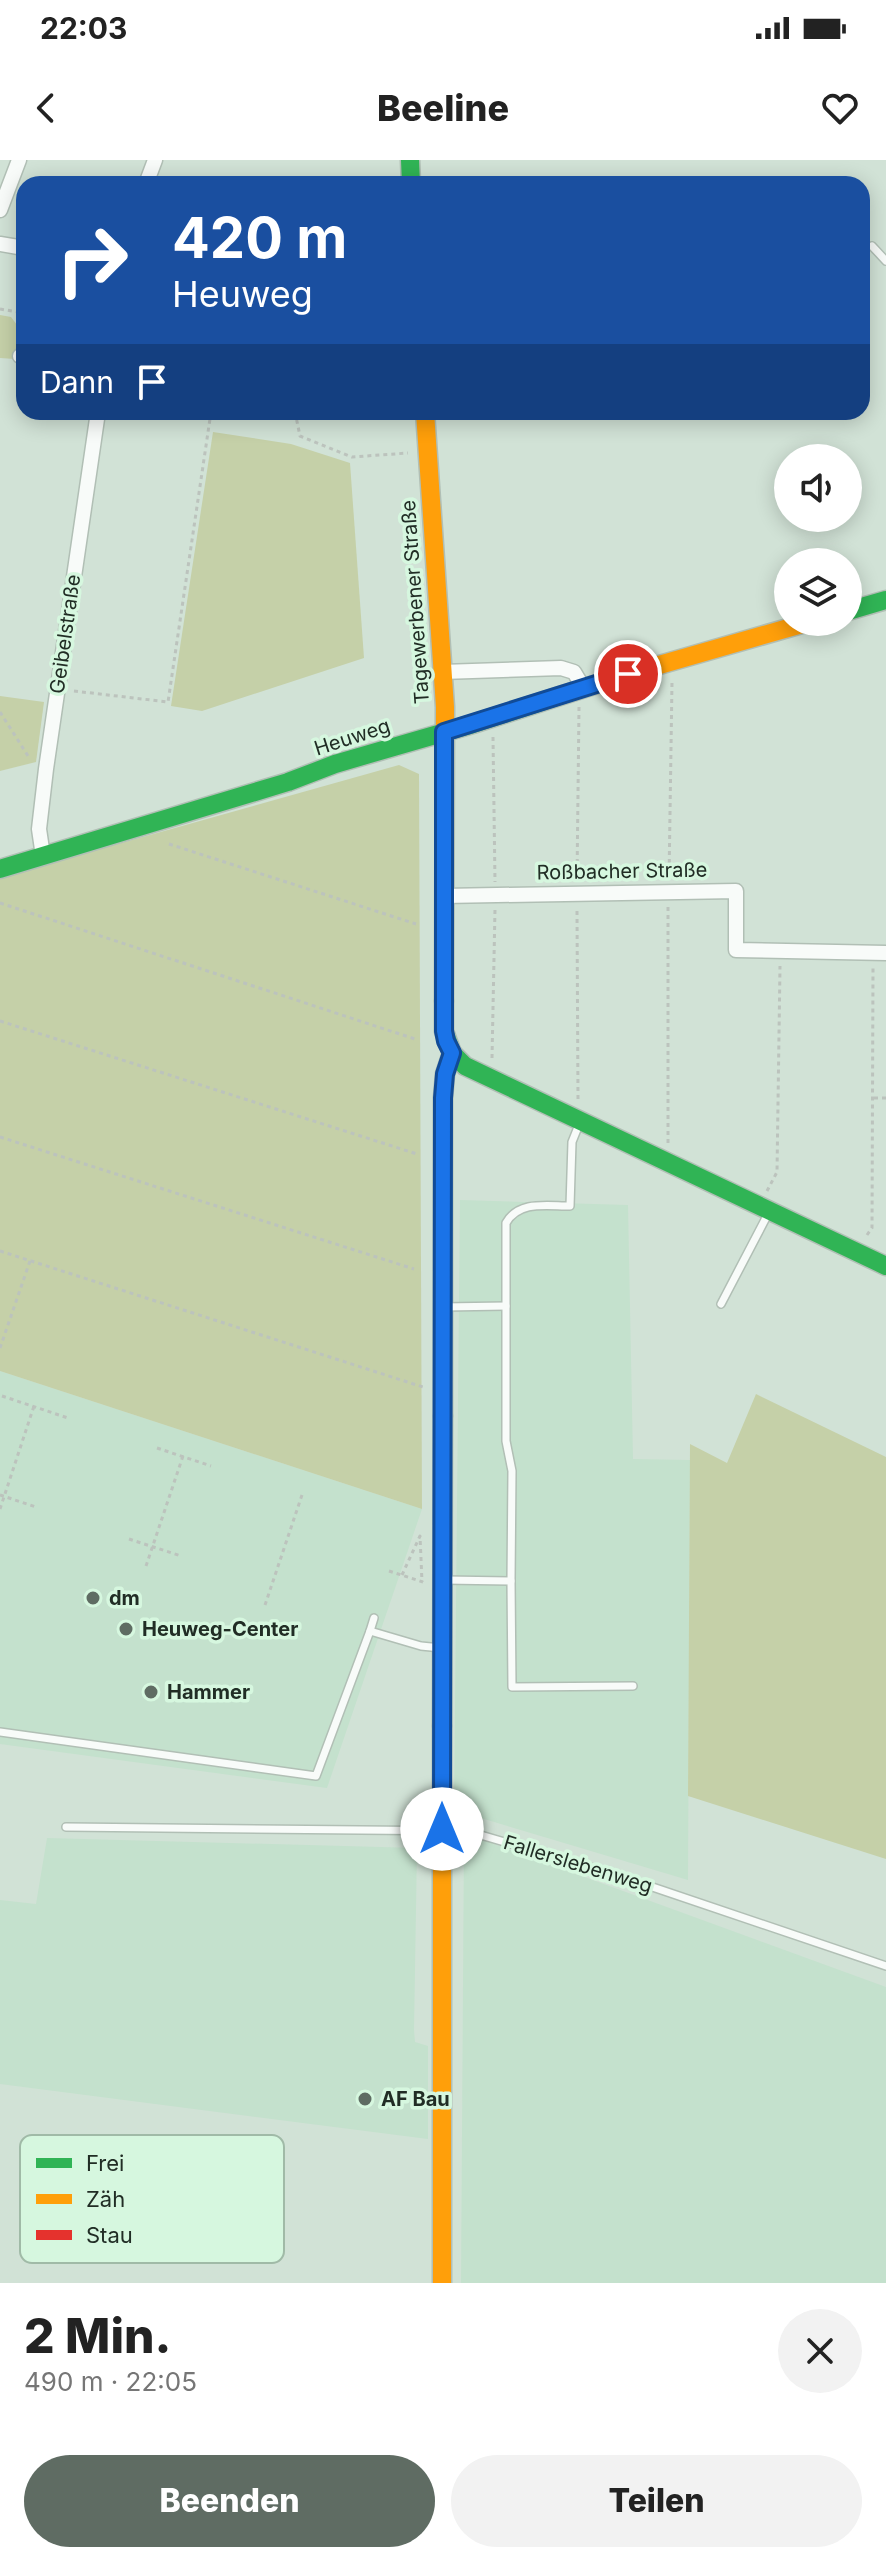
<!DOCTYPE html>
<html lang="de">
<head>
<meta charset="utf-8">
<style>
  body { margin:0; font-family:Inter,sans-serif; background:#f2f2f2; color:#222; height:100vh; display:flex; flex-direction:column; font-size:30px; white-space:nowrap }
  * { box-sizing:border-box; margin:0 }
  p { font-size:26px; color:#767676 }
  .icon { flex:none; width:44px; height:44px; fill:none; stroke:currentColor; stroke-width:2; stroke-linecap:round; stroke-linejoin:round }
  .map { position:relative; height:2123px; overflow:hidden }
  .sheet { display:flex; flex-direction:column; background:#fff; flex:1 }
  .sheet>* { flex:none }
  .hud { position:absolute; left:16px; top:16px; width:854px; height:244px; border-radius:24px; box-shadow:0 4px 20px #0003; background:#1a4fa0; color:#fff; overflow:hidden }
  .fabs { position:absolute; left:774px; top:284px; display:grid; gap:16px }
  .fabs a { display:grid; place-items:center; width:88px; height:88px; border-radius:50%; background:#fff; box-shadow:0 4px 20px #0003; font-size:40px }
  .pin { position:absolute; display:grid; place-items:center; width:68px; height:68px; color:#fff; margin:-34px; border:4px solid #fff; border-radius:50%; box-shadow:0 2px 8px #0007 }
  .me { position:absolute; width:88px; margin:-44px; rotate:0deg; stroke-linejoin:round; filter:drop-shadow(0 0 6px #0008) }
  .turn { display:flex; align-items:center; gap:28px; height:168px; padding:0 24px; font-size:36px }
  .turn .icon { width:104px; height:104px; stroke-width:2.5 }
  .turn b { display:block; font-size:56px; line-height:68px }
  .then { display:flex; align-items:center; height:76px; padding:0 24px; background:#0003; gap:16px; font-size:30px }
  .round { display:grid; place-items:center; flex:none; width:84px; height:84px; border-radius:42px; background:#f2f2f2 }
  .overview { display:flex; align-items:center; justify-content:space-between; height:136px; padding:0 24px }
  h1 { font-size:48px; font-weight:800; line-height:60px }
  .primary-button { display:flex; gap:16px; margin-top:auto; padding:16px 24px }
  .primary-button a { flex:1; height:92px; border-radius:48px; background:#5f6c63; color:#fff; font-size:32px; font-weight:800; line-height:92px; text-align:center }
  .primary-button a+a { background:#f2f2f2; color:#222 }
  .status { display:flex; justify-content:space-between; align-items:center; height:56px; padding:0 40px; background:#fff; direction:ltr }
  .status svg { height:22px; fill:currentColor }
  header { display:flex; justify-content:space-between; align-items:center; height:104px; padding:0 24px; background:#fff; font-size:36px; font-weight:800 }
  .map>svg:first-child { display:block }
  .built { fill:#c4e1cd }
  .green { fill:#c5d0a8 }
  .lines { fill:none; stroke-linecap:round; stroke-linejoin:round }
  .lane-casing { stroke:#b1bfb5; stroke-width:10 }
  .street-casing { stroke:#b1bfb5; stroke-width:17 }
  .fast-casing { stroke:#b1bfb5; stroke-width:21 }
  .slow-casing { stroke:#b1bfb5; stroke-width:21 }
  .jam-casing { stroke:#b1bfb5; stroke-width:21 }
  .path { stroke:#bcc3bd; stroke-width:3; stroke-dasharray:4 4; stroke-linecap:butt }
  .lane { stroke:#f8fbf9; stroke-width:7 }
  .street { stroke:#f8fbf9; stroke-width:14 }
  .fast { stroke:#30b455; stroke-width:18 }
  .slow { stroke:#ff9f0a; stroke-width:18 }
  .jam { stroke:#e5322d; stroke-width:18 }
  .route-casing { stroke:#114b97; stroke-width:20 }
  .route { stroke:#1a73e8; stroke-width:14 }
  .poi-dot { fill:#5f6c63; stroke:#d6f7df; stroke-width:3 }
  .labels { text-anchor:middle; stroke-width:7; stroke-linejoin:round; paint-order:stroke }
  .street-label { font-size:20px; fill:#212d25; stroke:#d6f7df }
  .poi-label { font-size:20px; font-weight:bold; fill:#212d25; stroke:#d6f7df; text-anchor:start }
  .key { fill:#d6f7df; stroke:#a0baa7; stroke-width:2 }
  .key-label { font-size:22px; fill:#212d25 }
</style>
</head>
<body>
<div class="status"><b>22:03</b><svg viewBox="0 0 49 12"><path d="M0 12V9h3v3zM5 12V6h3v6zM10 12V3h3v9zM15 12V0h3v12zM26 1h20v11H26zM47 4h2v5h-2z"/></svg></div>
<header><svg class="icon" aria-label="back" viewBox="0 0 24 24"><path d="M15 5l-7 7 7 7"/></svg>Beeline<svg class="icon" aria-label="heart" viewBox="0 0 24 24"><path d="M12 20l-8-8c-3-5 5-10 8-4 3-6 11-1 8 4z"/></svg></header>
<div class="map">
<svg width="886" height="2123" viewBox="0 0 886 2123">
  <rect width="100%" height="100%" fill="#d1e2d6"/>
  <g class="built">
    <polygon points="460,1040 628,1045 633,1299 690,1300 688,1720 454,1650"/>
    <polygon points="0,1211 422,1349 327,1628 0,1584"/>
    <polygon points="464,1673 886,1827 886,2123 461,2123"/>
    <polygon points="47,1678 417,1688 414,1870 415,1882 428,1886 428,1979 0,1924 0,1740 36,1744"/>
  </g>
  <g class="green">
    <polygon points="0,155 11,157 20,169 15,199 0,198"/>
    <polygon points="213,272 291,284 350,303 364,498 202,551 171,546"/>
    <polygon points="0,536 44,542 36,602 0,611"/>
    <polygon points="399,605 419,614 422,1349 0,1211 0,717"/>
    <polygon points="756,1234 886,1297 886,1699 688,1636 690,1284 727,1303"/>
  </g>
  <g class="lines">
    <defs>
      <g id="lane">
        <polyline points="872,86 886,101"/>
        <polyline points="721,1144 768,1054"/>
        <polyline points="444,1147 506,1146"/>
        <polyline points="444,1420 511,1421 512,1527 633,1526"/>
        <path d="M 511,1421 L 512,1311 L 506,1281 L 506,1063 C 519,1040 547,1046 570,1046 L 572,982 L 580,962"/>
        <polyline points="374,1458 370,1471 421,1486 441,1488"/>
        <polyline points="0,1572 316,1616 370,1471"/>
        <polyline points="66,1667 467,1671 617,1715 886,1806"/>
      </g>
      <g id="street">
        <polyline points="146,24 155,0"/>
        <polyline points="0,50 19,0"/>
        <polyline points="0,84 24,88"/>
        <polyline points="20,196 24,196"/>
        <polyline points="442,512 561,508 574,512 583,527"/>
        <polyline points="43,696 39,669 46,609 98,252"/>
        <polyline points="444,736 736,731 736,790 886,793"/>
      </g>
      <g id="fast">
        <polyline points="410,0 411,24"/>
        <polyline points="848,451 886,440"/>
        <polyline points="0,709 288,622 335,604 473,564 628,514"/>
        <polyline points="452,893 465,906 886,1106"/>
        <polyline points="443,1256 443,938 445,914 452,893 444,871 444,841"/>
      </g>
      <g id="slow">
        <polyline points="425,252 445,547 444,841"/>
        <polyline points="628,514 809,462"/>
        <polyline points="442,2123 442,1566"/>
      </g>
      <polyline id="jam" points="442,1566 443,1256"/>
    </defs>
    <use href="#lane" class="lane-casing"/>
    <use href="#street" class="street-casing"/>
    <use href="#fast" class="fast-casing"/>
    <use href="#slow" class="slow-casing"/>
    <use href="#jam" class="jam-casing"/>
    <g class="path">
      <polyline points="0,149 24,153"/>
      <polyline points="22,180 24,164"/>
      <polyline points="295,252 300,276 352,297 408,293"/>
      <polyline points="74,531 168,542 211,252"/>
      <polyline points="0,552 30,599"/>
      <polyline points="493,577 495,722"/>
      <polyline points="169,684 416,764"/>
      <polyline points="577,719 579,547"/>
      <polyline points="669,719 672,522"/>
      <polyline points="0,743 415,879"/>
      <polyline points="577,751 578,939"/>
      <polyline points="0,861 417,994"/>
      <polyline points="492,898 495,749"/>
      <polyline points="874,938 886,938"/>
      <polyline points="0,977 414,1109"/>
      <polyline points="668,983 668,746"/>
      <polyline points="767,1031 777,1012 780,806"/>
      <polyline points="867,1075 872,1068 873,808"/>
      <polyline points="0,1091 423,1227"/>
      <polyline points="0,1188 30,1101"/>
      <polyline points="2,1236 68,1258"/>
      <polyline points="157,1288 211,1306"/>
      <polyline points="0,1335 36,1347"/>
      <polyline points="0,1349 34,1246"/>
      <polyline points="129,1379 181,1396"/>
      <polyline points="146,1406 183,1296"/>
      <polyline points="389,1411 423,1422"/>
      <polyline points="402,1415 420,1376 422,1422"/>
      <polyline points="265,1445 302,1335"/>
    </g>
    <use href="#lane" class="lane"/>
    <use href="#street" class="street"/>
    <use href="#fast" class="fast"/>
    <use href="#slow" class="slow"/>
    <use href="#jam" class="jam"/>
  </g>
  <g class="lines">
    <defs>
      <polyline id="route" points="442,1669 443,938 445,914 452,893 446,881 444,871 444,572 628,514"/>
    </defs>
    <use href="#route" class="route-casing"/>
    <use href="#route" class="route"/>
  </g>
  <g class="poi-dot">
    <circle cx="93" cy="1438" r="8"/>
    <circle cx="126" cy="1469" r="8"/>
    <circle cx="151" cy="1532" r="8"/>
    <circle cx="365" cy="1939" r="8"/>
  </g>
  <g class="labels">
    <g class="street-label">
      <text transform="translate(415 442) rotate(-94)" y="7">Tagewerbener Straße</text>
      <text transform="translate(65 474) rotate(-82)" y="7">Geibelstraße</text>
      <text transform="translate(352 577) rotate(-18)" y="7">Heuweg</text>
      <text transform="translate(622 711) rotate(-1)" y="7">Roßbacher Straße</text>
      <text transform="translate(578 1704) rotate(17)" y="7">Fallerslebenweg</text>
    </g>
    <g class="poi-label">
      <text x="109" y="1445">dm</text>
      <text x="142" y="1476">Heuweg-Center</text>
      <text x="167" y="1539">Hammer</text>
      <text x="381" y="1946">AF Bau</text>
    </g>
  </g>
  <rect x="20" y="1975" width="264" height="128" rx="12" class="key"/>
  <rect x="36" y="1998" width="36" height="10" fill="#30b455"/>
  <rect x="36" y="2034" width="36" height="10" fill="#ff9f0a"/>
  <rect x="36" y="2070" width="36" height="10" fill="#e5322d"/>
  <g class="key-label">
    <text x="86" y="2011">Frei</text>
    <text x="86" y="2047">Zäh</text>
    <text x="86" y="2083">Stau</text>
  </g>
</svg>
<div class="fabs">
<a><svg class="icon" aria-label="sound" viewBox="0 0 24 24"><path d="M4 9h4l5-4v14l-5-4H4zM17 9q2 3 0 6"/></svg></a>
<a><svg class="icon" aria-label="layers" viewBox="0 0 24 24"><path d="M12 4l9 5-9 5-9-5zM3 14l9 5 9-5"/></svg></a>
</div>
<div class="pin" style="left:628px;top:514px;background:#d93025"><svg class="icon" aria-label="arrive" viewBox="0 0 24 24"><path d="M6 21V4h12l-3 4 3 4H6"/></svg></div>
<svg class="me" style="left:442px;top:1669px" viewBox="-20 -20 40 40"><circle r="19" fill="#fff"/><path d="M0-13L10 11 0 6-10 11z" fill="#1a73e8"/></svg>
<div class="hud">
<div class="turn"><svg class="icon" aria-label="right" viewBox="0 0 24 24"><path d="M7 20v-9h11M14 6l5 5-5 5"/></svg><div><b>420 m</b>Heuweg</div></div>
<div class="then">Dann<svg class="icon" aria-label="arrive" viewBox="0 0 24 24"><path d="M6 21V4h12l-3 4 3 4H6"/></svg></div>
</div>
</div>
<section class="sheet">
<div class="overview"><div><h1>2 Min.</h1><p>490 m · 22:05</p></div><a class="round"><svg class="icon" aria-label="close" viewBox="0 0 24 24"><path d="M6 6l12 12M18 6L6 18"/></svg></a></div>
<div class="primary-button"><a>Beenden</a><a>Teilen</a></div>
</section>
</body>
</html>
